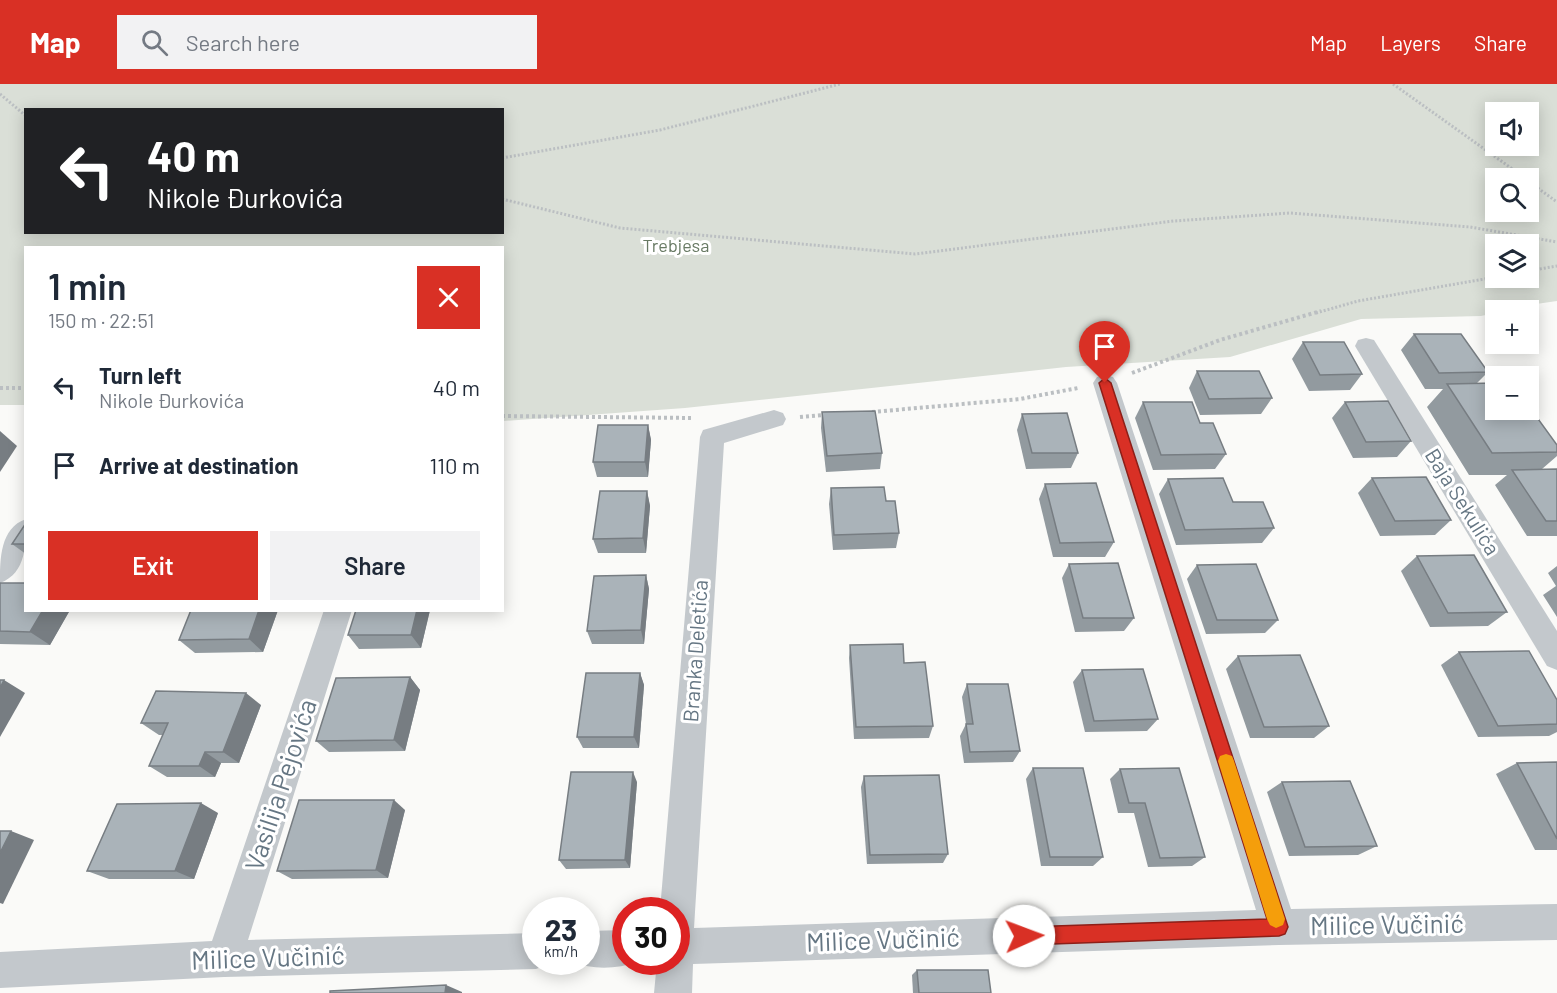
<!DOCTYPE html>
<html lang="en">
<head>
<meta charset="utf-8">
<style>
  body { margin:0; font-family:Barlow,sans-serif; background:#f2f2f3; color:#1f2937; height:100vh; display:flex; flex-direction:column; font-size:22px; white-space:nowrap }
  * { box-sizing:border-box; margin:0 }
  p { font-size:20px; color:#747a83 }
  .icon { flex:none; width:33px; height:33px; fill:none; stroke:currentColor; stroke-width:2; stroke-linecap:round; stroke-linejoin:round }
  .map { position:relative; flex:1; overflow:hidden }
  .side { position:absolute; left:24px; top:162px; width:480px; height:366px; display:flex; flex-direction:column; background:#fff; border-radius:0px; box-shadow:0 3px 15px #0003 }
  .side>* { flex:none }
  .banner { position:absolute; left:24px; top:24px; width:480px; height:126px; border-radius:0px; box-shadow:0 3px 15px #0003; background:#202124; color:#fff; overflow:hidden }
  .controls { position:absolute; left:1485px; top:18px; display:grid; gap:12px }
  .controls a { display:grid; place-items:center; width:54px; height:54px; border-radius:0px; background:#fff; box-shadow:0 3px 15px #0003; font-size:30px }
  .speed { position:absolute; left:522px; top:813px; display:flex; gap:12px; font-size:30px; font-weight:700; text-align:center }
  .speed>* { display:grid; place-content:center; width:78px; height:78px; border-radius:50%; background:#fff; box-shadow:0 3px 15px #0003; line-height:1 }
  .speed small { font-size:15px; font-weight:400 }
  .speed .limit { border:9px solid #d22; background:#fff; color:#111 }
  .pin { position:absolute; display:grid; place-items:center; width:51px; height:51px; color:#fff; margin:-62px -26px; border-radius:50% 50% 50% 0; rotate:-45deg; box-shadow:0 0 6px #0007 }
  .pin .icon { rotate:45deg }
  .me { position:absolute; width:66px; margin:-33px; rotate:88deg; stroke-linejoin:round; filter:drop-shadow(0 0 4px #0008) }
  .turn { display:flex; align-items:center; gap:21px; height:126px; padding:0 24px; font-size:27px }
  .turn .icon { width:78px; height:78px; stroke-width:2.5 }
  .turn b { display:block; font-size:42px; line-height:51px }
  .round { display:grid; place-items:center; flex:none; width:63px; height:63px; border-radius:0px; background:#f2f2f3 }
  .headline { display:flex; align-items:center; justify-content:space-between; height:102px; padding:0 24px }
  h1 { font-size:36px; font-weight:600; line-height:45px }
  .primary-button { display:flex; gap:12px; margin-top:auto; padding:12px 24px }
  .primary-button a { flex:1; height:69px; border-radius:0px; background:#d93025; color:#fff; font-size:24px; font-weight:600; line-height:69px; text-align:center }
  .primary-button a+a { background:#f2f2f3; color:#1f2937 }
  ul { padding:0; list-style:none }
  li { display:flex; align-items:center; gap:18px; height:78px; padding:0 24px }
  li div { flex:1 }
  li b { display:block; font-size:22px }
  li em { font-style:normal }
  header { display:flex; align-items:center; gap:36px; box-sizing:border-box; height:84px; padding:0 30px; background:#d93025; color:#fff }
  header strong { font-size:28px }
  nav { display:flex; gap:33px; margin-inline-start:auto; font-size:21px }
  .search { width:420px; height:54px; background:#f2f2f3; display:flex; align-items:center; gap:15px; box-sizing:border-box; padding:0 21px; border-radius:0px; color:#747a83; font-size:22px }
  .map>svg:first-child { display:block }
  .green { fill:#dadfd7; fill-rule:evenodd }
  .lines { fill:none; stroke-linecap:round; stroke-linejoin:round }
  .path-far1 { stroke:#bbbfc2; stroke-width:3; stroke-dasharray:2 2; stroke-linecap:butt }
  .path { stroke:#bbbfc2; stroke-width:4; stroke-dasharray:3 3; stroke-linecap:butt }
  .minor { fill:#c3c8cc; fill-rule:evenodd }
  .wall { fill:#929a9f }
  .shaded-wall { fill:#777d82 }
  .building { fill:#aab3b9; stroke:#777d82; stroke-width:1.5 }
  .route { fill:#d93025; stroke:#8d1f18; stroke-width:1.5 }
  .slow { fill:#f59e0b }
  .labels { text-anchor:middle; stroke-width:6; stroke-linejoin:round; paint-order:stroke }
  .far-park-label { font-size:18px; fill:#687a64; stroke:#fff }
  .street-label { font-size:21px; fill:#657683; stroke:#fff }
  .near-street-label { font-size:26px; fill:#657683; stroke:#fff }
</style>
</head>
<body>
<header>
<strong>Map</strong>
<div class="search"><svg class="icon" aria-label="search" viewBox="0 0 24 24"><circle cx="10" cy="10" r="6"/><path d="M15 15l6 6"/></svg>Search here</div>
<nav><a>Map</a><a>Layers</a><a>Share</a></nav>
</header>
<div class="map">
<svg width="1557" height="909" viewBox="0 0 1557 909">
  <rect width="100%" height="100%" fill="#fafaf8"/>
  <path class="green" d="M 0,0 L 1557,0 L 1557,217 L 1496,226 L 1495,229 L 1481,232 L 1361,235 L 1230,273 L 1066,283 L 685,324 L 503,337 L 502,164 L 26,164 L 25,321 L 0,321 ZM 26,26 L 502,26 L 502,148 L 26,148 ZM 1496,28 L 1528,28 L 1528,62 L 1496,62 ZM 1528,94 L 1528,128 L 1496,128 L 1496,94 ZM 1528,160 L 1528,194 L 1496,194 L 1496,160 Z"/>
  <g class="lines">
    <g class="path-far1">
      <polyline points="1393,0 1525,94"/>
      <polyline points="0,10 26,32"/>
      <polyline points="502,74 660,46 840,0"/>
      <polyline points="1528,97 1557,118"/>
      <polyline points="502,115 620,144 915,170 1174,137 1290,129 1470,143 1557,158"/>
      <polyline points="1528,187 1557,182"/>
      <polyline points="1316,229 1358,217 1496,193"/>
    </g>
    <g class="path">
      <polyline points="1132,289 1220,256 1321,227"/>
      <polyline points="0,304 26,304"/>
      <polyline points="872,328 1020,315 1078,304"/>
      <polyline points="502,332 693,334"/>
      <polyline points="800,333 825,331"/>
    </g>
    <g class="minor">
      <polygon points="1366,254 1374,256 1557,547 1557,586 1547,582 1355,262 1358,256"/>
      <polygon points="1105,291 1113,293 1117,299 1291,825 1557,820 1557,856 1279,861 693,880 692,909 654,909 657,878 676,878 676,826 660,826 700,353 703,346 774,326 783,329 786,335 783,341 724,359 694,844 1256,826 1093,299 1097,293"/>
      <path d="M 26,435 C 26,459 27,489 0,499 C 0,475 0,444 26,435 Z"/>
      <polygon points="324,526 352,526 248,856 536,849 536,878 550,878 549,880 536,885 224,893 0,904 0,868 212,857"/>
      <path d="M 626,846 L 626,878 L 637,878 C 618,885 592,886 573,878 L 586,878 L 586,847 Z"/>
    </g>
  </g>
  <g class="wall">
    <polygon points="1414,250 1488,288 1477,299 1557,361 1557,372 1542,385 1557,385 1557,452 1527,452 1495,401 1507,391 1469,391 1427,323 1443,305 1425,305 1401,266"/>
    <polygon points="1303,258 1362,290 1350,306 1309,307 1292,275"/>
    <polygon points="1197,287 1272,314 1261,330 1200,331 1189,304"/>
    <polygon points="1143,318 1200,339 1226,370 1215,385 1153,386 1135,334"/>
    <polygon points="1345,318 1411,357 1397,373 1353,374 1332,334"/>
    <polygon points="822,328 882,369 880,385 826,388 821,344"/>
    <polygon points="1022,330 1078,369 1071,384 1026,385 1017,346"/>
    <polygon points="648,341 651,356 648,393 597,393 593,378"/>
    <polygon points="1372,394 1451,436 1435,451 1380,452 1358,409"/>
    <polygon points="1168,395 1233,418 1274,444 1262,459 1176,461 1159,410"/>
    <polygon points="1045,400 1114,458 1105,473 1053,473 1039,415"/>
    <polygon points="831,404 886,417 899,449 896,464 833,466 829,420"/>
    <polygon points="647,407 650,422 646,469 598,469 593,455"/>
    <polygon points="26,439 26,470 12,460"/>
    <polygon points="1417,472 1507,528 1488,542 1430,543 1401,487"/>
    <polygon points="1069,480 1134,534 1124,547 1075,548 1062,494"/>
    <polygon points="1197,481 1278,536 1265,549 1206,550 1187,495"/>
    <polygon points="1557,482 1557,533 1543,511 1556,502 1548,489"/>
    <polygon points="646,491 649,505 644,560 592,560 587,547"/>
    <polygon points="0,499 26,526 70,526 50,561 0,560"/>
    <polygon points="278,526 263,568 195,569 179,556"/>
    <polygon points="430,526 421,564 359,565 348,551"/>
    <polygon points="850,561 904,579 933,642 929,654 854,655 849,574"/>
    <polygon points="1459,568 1557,616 1557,648 1549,652 1478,653 1441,581"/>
    <polygon points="1238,572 1329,642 1314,654 1250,654 1226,585"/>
    <polygon points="1082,586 1158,635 1147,647 1085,648 1073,598"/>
    <polygon points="640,589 644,601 639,664 583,664 577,653"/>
    <polygon points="410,593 420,606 405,667 329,668 316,657"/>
    <polygon points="967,600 1020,667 1013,678 964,679 960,652 966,640 962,613"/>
    <polygon points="261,621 239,679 221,679 215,693 167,693 149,682 163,651 159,651 141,639"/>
    <polygon points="1557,678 1557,766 1535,766 1496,690 1517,679"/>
    <polygon points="1033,684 1103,773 1093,782 1041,782 1026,695"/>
    <polygon points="1120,685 1205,773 1192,782 1148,783 1134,729 1118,729 1110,695"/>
    <polygon points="864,692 948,770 943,779 867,780 861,703"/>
    <polygon points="637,698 630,784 566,785 559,776"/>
    <polygon points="1282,698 1377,762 1358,771 1289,772 1267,708"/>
    <polygon points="405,726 388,794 292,795 277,787"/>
    <polygon points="218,729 194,795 109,795 87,787"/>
    <polygon points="917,886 991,909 913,909 912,891"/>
  </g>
  <g class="shaded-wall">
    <polygon points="648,341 651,356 648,393 645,378"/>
    <polygon points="0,347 17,362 0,388"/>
    <polygon points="647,407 650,422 646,469 643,454"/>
    <polygon points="646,491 649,505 644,560 641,546"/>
    <polygon points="43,526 70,526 50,561 30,548"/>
    <polygon points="259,526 278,526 263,568 249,555"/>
    <polygon points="417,526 430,526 421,564 411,551"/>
    <polygon points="640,589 644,601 639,664 634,653"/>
    <polygon points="410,593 420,606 405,667 394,656"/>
    <polygon points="4,596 25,609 0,653 0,604"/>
    <polygon points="246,609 261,621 239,679 223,668"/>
    <polygon points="205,668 221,679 215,693 199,682"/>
    <polygon points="633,688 637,698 630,784 625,776"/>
    <polygon points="394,716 405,726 388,794 376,786"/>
    <polygon points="201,719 218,729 194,795 175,787"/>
    <polygon points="11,747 34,756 3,820 0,819 0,769"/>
    <polygon points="446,901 462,908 462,909 445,909"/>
  </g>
  <g class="building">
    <polygon points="1414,250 1461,250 1488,288 1439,289"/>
    <polygon points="1303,258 1344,258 1362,290 1320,291"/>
    <polygon points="1197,287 1259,287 1272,314 1209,315"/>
    <polygon points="1496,299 1496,326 1528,326 1528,321 1557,361 1557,368 1492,369 1447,300"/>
    <polygon points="1388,317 1411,357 1366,358 1345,318"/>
    <polygon points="1143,318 1192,318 1200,339 1213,339 1226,370 1161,371"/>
    <polygon points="875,327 882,369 827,372 822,328"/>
    <polygon points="1067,329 1078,369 1032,369 1022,330"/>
    <polygon points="598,341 648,341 645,378 593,378"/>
    <polygon points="1557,385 1557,437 1546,437 1512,386"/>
    <polygon points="1426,393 1451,436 1395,437 1372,394"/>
    <polygon points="1223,394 1233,418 1263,418 1274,444 1185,446 1168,395"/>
    <polygon points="1096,399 1114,458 1060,459 1045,400"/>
    <polygon points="884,403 886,417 895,417 899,449 834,451 831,404"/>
    <polygon points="600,407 647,407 643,454 593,455"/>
    <polygon points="26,439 26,460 12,460"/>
    <polygon points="1474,471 1507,528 1448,529 1417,472"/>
    <polygon points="1118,479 1134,534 1083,534 1069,480"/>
    <polygon points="1256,480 1278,536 1217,536 1197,481"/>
    <polygon points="646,491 641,546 587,547 594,492"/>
    <polygon points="0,499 26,499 26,526 43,526 30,548 0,547"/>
    <polygon points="191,526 259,526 249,555 179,556"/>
    <polygon points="356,526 417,526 411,551 348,551"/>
    <polygon points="903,560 904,579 925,578 933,642 856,643 850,561"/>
    <polygon points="1529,567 1557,616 1557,640 1498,642 1459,568"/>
    <polygon points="1300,571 1329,642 1264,643 1238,572"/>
    <polygon points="1143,585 1158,635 1094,637 1082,586"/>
    <polygon points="586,589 640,589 634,653 577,653"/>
    <polygon points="410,593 394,656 316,657 336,594"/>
    <polygon points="0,596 4,596 0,604"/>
    <polygon points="967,600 1008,600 1020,667 970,668 966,640 973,640"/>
    <polygon points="156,607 246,609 223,668 205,668 199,682 149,682 168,639 141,639"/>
    <polygon points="1557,678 1557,755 1517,679"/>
    <polygon points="1033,684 1083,684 1103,773 1050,773"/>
    <polygon points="1179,684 1205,773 1160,774 1145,719 1129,719 1120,685"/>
    <polygon points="571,688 633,688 625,776 559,776"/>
    <polygon points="939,691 948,770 870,771 864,692"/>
    <polygon points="1350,697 1377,762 1305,763 1282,698"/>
    <polygon points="299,716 394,716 376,786 277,787"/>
    <polygon points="201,719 175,787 87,787 117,720"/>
    <polygon points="0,747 11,747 0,769"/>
    <polygon points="917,886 988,886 991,909 919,909"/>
    <polygon points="446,901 445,909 330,909 330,907"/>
  </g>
  <polygon class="route" points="1105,294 1111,299 1288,843 1285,850 1279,852 1024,861 1018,858 1015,852 1018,845 1024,843 1267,835 1099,299"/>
  <polygon class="slow" points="1226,670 1232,672 1234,677 1285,835 1283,841 1276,844 1270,841 1267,835 1218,677 1220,672"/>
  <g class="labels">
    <g class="far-park-label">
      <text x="676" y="168">Trebjesa</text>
    </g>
    <g class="street-label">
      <text transform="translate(1462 418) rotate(58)" y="7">Baja Sekulića</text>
      <text transform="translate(696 567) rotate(-86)" y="7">Branka Deletića</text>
    </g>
    <g class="near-street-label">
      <text transform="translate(281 701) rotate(-72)" y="9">Vasilija Pejovića</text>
      <text transform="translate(1387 841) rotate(-1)" y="9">Milice Vučinić</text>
      <text transform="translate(883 856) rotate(-2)" y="9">Milice Vučinić</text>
      <text transform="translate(268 874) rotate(-2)" y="9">Milice Vučinić</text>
    </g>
  </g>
</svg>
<div class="controls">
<a><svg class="icon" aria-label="sound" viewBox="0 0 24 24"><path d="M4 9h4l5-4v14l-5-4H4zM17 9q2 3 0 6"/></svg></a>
<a><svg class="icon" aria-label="search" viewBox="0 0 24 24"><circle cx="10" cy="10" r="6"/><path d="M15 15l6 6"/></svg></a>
<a><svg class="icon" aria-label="layers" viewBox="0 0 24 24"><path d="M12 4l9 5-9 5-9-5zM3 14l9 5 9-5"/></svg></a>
<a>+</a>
<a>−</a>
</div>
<div class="speed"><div>23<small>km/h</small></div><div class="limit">30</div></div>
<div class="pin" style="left:1105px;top:299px;background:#d93025"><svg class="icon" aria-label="arrive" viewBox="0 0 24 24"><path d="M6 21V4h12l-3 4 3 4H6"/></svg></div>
<svg class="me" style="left:1024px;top:852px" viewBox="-20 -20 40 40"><circle r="19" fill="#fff"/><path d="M0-13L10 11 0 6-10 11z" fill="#d93025"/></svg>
<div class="banner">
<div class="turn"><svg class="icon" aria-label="left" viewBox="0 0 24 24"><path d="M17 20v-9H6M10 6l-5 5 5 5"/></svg><div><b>40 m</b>Nikole Đurkovića</div></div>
</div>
<section class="side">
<div class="headline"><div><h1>1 min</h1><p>150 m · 22:51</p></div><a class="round" style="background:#d93025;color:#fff"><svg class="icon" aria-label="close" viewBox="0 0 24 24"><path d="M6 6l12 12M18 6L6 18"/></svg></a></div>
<ul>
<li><svg class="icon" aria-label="left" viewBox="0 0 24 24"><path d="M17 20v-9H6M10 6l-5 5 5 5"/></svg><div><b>Turn left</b><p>Nikole Đurkovića</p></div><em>40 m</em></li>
<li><svg class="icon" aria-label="arrive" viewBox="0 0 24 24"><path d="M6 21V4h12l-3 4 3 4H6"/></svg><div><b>Arrive at destination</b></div><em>110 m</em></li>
</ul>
<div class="primary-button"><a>Exit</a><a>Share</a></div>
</section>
</div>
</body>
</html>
